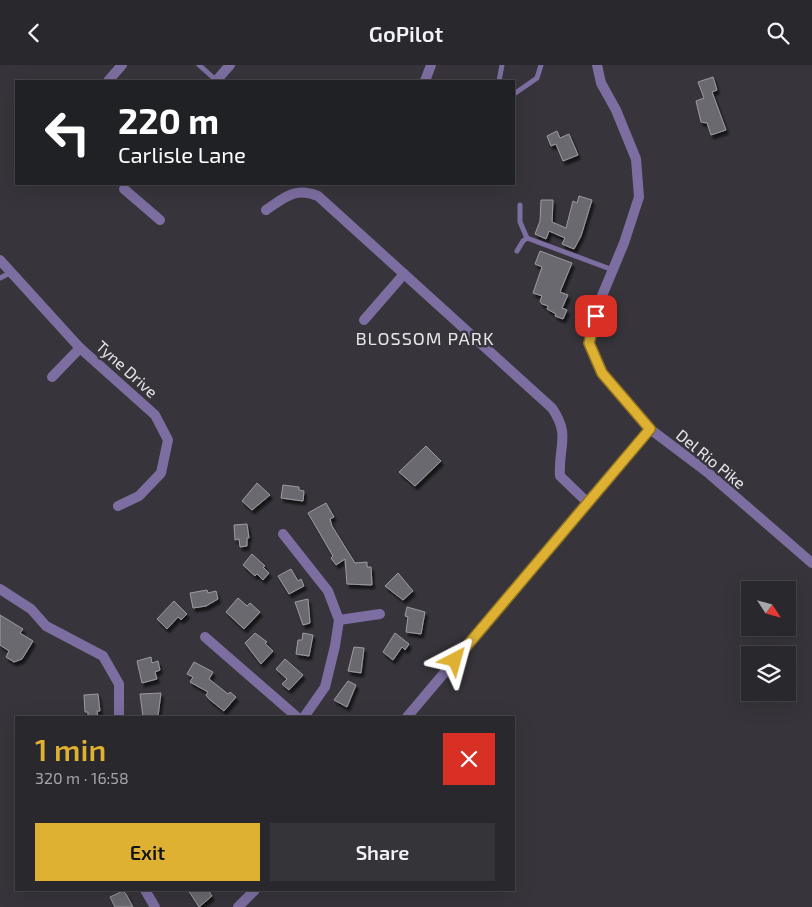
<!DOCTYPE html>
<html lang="en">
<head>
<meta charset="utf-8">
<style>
  body { margin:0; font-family:"Exo 2",sans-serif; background:#353438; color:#f1f3f6; height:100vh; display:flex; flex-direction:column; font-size:19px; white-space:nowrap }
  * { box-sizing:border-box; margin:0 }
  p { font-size:16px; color:#a5a6a9 }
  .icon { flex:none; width:28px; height:28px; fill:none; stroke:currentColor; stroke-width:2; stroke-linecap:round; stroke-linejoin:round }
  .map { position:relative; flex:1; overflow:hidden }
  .side { position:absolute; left:15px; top:651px; width:500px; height:175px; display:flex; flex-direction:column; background:#29282c; border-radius:0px; box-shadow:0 5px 20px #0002,0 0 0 1px #454448 }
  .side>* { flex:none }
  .top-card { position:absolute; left:15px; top:15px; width:500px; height:105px; border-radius:0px; box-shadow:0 5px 20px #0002,0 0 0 1px #454448; background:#202124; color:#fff; overflow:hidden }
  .needle { width:32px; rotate:126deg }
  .buttons { position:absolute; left:741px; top:516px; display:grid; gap:10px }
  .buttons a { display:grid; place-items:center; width:55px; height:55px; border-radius:0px; background:#29282c; box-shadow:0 5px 20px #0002,0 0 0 1px #454448; font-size:25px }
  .pin { position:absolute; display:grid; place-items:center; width:42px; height:42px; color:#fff; margin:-21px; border-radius:10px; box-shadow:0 2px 8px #0006 }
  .me { position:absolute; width:55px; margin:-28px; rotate:39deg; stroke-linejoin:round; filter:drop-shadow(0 0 4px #0008) }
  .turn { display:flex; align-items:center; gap:18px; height:105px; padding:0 20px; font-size:22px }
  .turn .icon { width:65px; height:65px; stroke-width:2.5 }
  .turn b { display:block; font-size:35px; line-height:42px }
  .round { display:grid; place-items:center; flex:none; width:52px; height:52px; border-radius:0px; background:#353438 }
  .headline { display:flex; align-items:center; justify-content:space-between; height:85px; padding:0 20px }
  h1 { font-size:30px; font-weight:600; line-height:38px; color:#deb133 }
  .button { display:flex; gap:10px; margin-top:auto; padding:10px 20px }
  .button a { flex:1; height:58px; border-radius:0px; background:#deb133; color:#111; font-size:20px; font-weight:600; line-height:58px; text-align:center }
  .button a+a { background:#353438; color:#f1f3f6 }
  header { display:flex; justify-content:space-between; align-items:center; height:65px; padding:0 20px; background:#29282c; font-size:22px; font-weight:600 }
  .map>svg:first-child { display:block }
  .building { fill:#6b696f; stroke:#9d9ba2; filter:url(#shadow) }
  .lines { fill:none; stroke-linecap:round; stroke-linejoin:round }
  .service { stroke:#7d6ea1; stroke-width:5 }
  .minor { stroke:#7d6ea1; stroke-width:10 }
  .tertiary { stroke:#7d6ea1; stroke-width:10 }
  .route-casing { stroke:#907321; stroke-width:12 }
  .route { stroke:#deb133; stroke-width:9 }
  .labels { text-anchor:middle; stroke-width:5; stroke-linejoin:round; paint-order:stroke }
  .street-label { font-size:16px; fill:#e6e5e9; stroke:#37353b }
  .neighbourhood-label { font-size:18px; letter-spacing:1px; fill:#e6e5e9; stroke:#37353b }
</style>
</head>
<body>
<header><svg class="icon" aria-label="back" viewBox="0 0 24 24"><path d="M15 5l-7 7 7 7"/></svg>GoPilot<svg class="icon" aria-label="search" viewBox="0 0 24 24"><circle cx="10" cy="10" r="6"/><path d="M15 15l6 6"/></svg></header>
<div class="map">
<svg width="812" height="842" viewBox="0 0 812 842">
  <defs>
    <filter id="shadow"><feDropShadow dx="2.5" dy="4" stdDeviation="1" flood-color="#0009"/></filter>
  </defs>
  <rect width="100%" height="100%" fill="#37353b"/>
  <g class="building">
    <polygon points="713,12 717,25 712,27 726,65 711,70 707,58 701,57 696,36 704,33 698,17"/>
    <polygon points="557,66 560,73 569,69 578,90 563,96 556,79 551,81 547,71"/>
    <polygon points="579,131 592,135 581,171 574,184 562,179 565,173 549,166 546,174 535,169 540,156 541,135 553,135 552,157 566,163 573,136 577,138"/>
    <polygon points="540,186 572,198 560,227 568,230 562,243 567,245 563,254 555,251 556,249 547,244 548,241 542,239 540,236 542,231 533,228 542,202 535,199"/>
    <polygon points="426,381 441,396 415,421 399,407"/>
    <polygon points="257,418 270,430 252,445 242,436"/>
    <polygon points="283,420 299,422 299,425 304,426 303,436 281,433"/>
    <polygon points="326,438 334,452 330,454 332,461 355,498 367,497 367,502 371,502 372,520 347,519 345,494 336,500 331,493 333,491 308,448"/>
    <polygon points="247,459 249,473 247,473 247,481 240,482 239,474 235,475 234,460"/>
    <polygon points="252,489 265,501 263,502 269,508 263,515 257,509 255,511 243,500"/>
    <polygon points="291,504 298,516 301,514 304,521 289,529 278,511"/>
    <polygon points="398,508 413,526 403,535 385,521"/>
    <polygon points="207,525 208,528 216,526 218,534 206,541 193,543 190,528"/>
    <polygon points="238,533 247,541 250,538 260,547 244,564 226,547"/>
    <polygon points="308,534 310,558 303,560 295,537"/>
    <polygon points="174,536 187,549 181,555 178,552 167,564 157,554"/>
    <polygon points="407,542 425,547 421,569 406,567 408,552 405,551"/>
    <polygon points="0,550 23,564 20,568 33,576 22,594 14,597 6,592 9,586 0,580"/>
    <polygon points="255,568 267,577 265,578 273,586 261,599 245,578"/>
    <polygon points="303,568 313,570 309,591 296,589 298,575 302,575"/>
    <polygon points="395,568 409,579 405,585 402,582 393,595 383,587"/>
    <polygon points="354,582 364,583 361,608 348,606"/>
    <polygon points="151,592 152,598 158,596 160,605 155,607 157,614 142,618 137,596"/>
    <polygon points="285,594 303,610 289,625 282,619 287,614 276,604"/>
    <polygon points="194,597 213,607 209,614 228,629 230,627 236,632 224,646 209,634 206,630 208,627 190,617 193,612 187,609"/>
    <polygon points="348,616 356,620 347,642 334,635"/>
    <polygon points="161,628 158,651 143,652 140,629"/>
    <polygon points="98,629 100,646 97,646 98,652 88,652 88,647 85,647 84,630"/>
    <polygon points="188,825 208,825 212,831 199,842"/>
    <polygon points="123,826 126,829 133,842 115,842 110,832"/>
  </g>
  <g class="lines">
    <g class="service">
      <polyline points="199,0 217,16"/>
      <polyline points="499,16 502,0"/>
      <polyline points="514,29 537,13 541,0"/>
      <polyline points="520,140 520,157 527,173"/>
      <polyline points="517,186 523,176 527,173 613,205"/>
      <polyline points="0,213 12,207"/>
    </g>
    <g class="minor">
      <polyline points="108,16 122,0"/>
      <polyline points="216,16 230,0"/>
      <polyline points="425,16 431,0"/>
      <polyline points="124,124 160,155"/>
      <path d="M 266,145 C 285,132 295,122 318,131 L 552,343 C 571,371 558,381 560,411 L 587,437"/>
      <polyline points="0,195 80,283 155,350 168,375 161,408 139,431 118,441"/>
      <polyline points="364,255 404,209"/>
      <polyline points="52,312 80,283"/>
      <polyline points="283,469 328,526 339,555 335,581 325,622 304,652"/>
      <polyline points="0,524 31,544 46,561 103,591 119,619 119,652"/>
      <polyline points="339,555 380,549"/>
      <polyline points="205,572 297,652"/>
      <polyline points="145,825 155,842"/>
    </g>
    <g class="tertiary">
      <polyline points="597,0 601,18 616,45 636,94 639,132 624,178 599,238 589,278 602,308 650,364 707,407 812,498"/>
      <polyline points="407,652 650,364"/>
      <polyline points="238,842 255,825"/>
    </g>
  </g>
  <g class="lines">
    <defs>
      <polyline id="route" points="455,595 650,364 602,308 589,278 596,251"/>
    </defs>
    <use href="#route" class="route-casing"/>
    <use href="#route" class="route"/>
  </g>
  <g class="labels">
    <g class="street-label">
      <text transform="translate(127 304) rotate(42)" y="6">Tyne Drive</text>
      <text transform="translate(711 394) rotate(39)" y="6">Del Rio Pike</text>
    </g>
    <g class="neighbourhood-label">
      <text x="425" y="280">BLOSSOM PARK</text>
    </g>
  </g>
</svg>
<div class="buttons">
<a><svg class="needle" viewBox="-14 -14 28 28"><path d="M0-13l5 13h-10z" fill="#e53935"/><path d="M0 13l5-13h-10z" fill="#a5a6a9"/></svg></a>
<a><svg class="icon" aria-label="layers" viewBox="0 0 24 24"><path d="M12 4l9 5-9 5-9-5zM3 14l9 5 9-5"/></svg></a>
</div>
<div class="pin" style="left:596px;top:251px;background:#d93025"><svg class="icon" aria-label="arrive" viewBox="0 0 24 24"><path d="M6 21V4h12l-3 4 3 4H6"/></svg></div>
<svg class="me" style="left:455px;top:595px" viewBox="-20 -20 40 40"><path d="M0-17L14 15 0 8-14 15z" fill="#deb133" stroke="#fff" stroke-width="4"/></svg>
<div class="top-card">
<div class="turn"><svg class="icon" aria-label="left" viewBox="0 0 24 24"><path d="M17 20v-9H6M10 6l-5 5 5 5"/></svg><div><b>220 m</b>Carlisle Lane</div></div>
</div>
<section class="side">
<div class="headline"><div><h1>1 min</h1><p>320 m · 16:58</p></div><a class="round" style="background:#d93025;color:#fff"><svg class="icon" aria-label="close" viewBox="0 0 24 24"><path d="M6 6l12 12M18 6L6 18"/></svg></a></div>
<div class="button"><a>Exit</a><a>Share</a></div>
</section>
</div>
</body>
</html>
